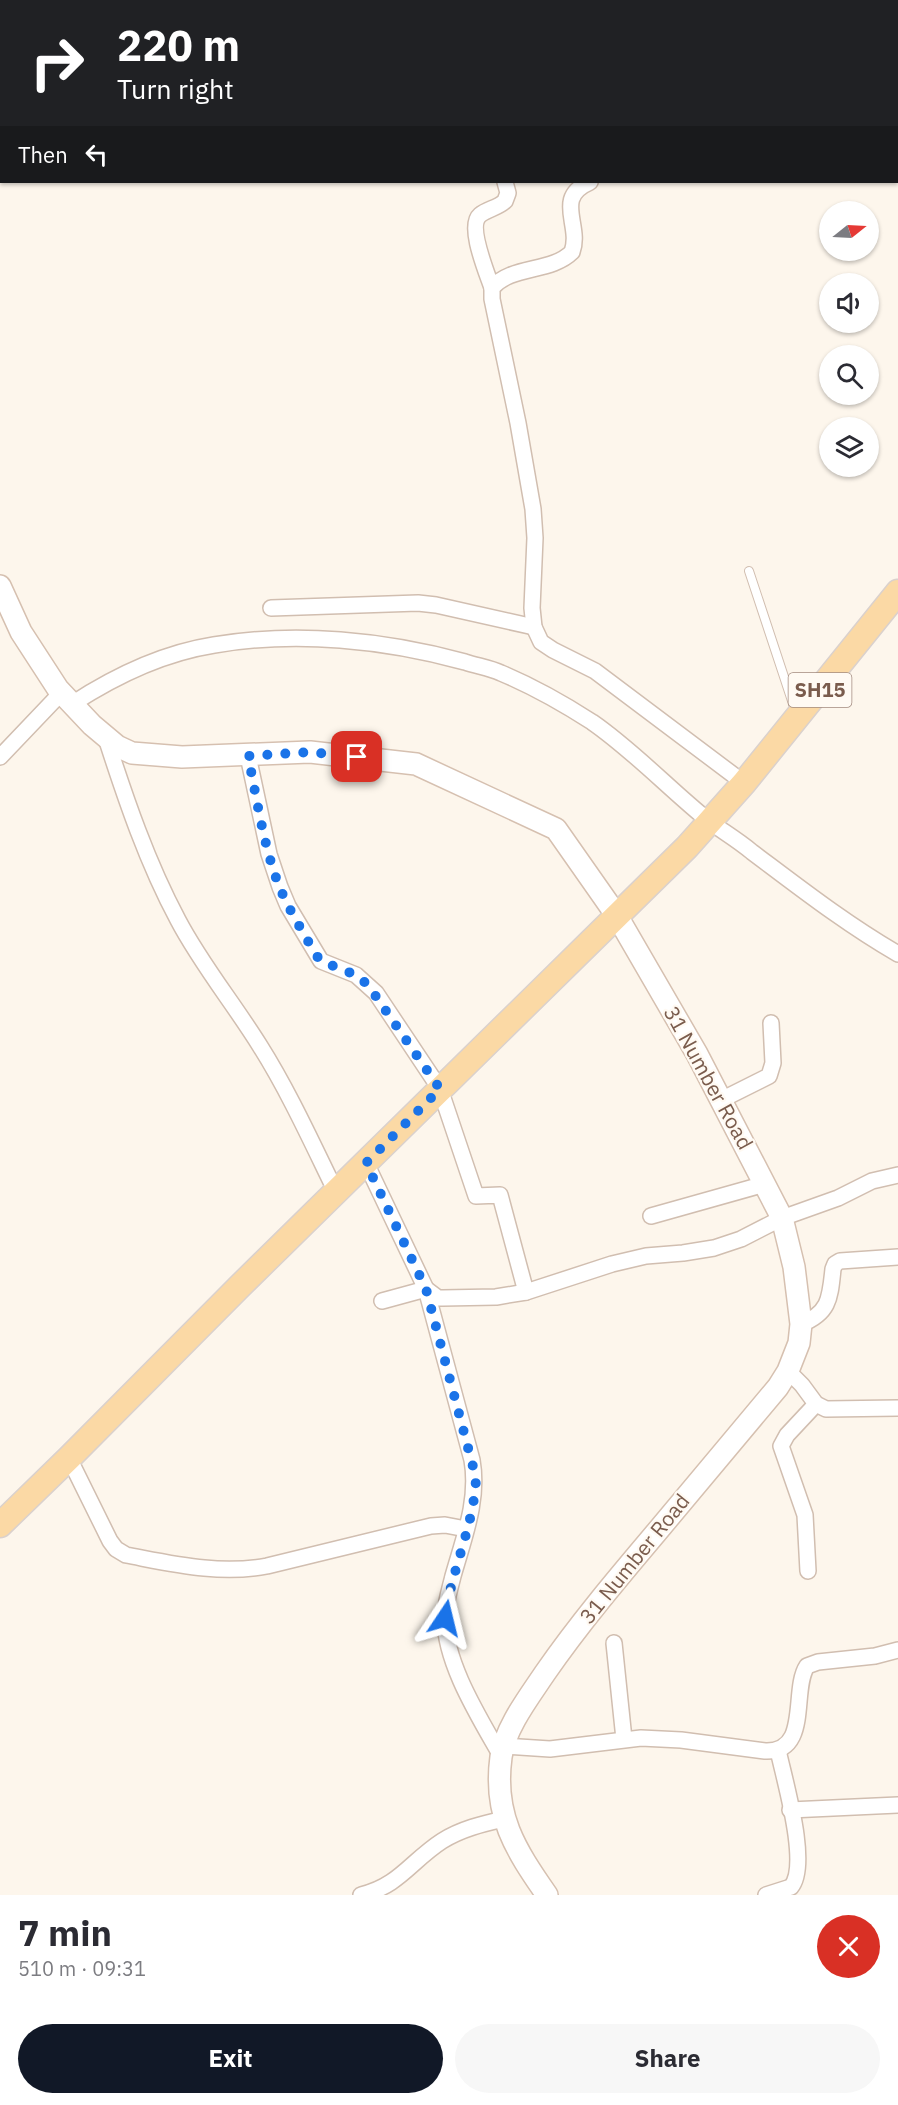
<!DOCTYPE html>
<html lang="en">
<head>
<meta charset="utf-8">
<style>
  body { margin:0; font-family:"IBM Plex Sans",sans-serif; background:#f7f7f7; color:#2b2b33; height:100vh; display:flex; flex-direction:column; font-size:22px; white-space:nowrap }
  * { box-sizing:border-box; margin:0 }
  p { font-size:20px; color:#7c7c81 }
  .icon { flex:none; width:33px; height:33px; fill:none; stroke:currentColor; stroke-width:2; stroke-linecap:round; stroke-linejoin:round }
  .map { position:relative; height:1895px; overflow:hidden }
  .drawer { display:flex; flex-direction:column; background:#fff; flex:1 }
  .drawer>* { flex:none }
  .guide { position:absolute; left:0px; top:0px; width:898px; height:183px; box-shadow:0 2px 4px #0004; background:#202124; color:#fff; overflow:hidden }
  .needle { width:39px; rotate:72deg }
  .buttons { position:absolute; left:819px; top:201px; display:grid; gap:12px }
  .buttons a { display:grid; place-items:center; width:60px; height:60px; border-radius:50%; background:#fff; box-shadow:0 2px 4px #0004; font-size:30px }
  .pin { position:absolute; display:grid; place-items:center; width:51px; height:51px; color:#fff; margin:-26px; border-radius:12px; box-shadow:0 3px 9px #0006 }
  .me { position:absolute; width:66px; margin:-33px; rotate:10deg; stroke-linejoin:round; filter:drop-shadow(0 0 4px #0008) }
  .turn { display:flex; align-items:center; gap:21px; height:126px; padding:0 18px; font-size:27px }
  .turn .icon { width:78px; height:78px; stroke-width:2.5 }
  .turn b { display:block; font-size:42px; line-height:51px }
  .then { display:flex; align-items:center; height:57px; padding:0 18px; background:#0003; gap:12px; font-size:22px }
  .round { display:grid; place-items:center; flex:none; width:63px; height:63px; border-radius:32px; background:#f7f7f7 }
  .summary { display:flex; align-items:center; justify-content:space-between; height:102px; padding:0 18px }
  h1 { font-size:36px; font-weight:700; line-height:45px }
  .action { display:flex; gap:12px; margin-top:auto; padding:12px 18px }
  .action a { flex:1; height:69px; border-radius:36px; background:#111827; color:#fff; font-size:24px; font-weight:700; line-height:69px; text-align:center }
  .action a+a { background:#f7f7f7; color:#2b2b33 }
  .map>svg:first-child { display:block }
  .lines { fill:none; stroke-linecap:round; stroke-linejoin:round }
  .lane-casing { stroke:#d1beb0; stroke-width:10 }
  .street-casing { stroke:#d1beb0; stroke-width:18 }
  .secondary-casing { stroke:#d6c0b0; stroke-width:24 }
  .primary-casing { stroke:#dad1cd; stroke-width:27 }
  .lane { stroke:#fff; stroke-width:8 }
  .street { stroke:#fff; stroke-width:15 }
  .secondary { stroke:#fff; stroke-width:21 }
  .primary { stroke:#fbd9a5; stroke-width:24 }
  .route { stroke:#1a73e8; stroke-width:10; stroke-dasharray:0 18 }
  .labels { text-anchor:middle; stroke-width:4.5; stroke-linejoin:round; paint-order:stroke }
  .shield { fill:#fffaf3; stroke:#a28b7f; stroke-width:1.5 }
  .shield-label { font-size:20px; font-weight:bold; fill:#7a5c4d }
  .street-label { font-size:21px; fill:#7a5c4d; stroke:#fffaf3 }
</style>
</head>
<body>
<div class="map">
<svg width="898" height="1895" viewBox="0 0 898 1895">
  <rect width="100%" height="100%" fill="#fdf6ec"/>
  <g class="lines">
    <defs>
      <polyline id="lane" points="749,571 796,713"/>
      <g id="street">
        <polyline points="860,0 861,2"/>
        <polyline points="478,2 478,0"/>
        <polyline points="708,2 709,0"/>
        <polyline points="897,28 898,28"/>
        <path d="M 590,182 C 553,198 582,225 572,252 C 551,273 511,265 492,288 L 492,299 L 518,423 L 533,509 L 535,538 L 532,608 L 534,627 L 541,642 L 553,650 L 595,671 L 744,783"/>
        <path d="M 492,288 C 487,273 467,226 480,215 C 487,209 498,208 505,201 L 508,193 L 505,182"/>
        <polyline points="271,608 418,603 436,605 534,627"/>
        <path d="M 72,704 C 115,676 163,653 214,645 C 296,631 385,640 465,662 C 477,666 490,668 501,673 C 532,686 564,704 592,722 C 634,751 670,790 710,822 C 724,832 739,841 752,852 C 800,888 846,924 898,954"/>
        <path d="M 106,738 C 126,800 147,862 178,920 C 201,964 234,1004 260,1046 C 289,1092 312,1143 336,1192"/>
        <polyline points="248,756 269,854 280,887 288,906 321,961 356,975 376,993 440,1089 476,1196 500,1195 526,1292"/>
        <polyline points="0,757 62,692"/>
        <polyline points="721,1100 769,1076 773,1063 771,1023"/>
        <path d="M 366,1163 L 426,1289 L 472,1460 C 479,1500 464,1537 453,1576 C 450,1589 445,1603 445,1617 C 444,1662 479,1717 501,1756"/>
        <polyline points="651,1216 765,1184"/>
        <polyline points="382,1301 426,1289 438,1298 443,1298 496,1297 526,1292 612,1264 646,1256 683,1253 714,1248 741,1239 782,1218 838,1198 872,1181 898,1175"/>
        <path d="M 801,1324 C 830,1313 830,1297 833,1269 L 835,1264 L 840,1261 L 898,1257"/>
        <polyline points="788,1371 802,1385 816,1404 826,1409 898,1408"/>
        <path d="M 69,1458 L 110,1541 L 116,1549 L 126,1555 C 174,1564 219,1575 267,1566 L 431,1526 L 445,1525 L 466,1529"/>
        <polyline points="808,1571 805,1515 781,1446 787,1435 816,1404"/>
        <polyline points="614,1643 624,1739"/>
        <path d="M 503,1746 L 550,1749 L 641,1738 L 681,1740 L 765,1751 C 811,1753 791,1690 807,1666 L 818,1662 L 875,1656 L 898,1650"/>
        <polyline points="790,1810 898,1805"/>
        <path d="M 361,1895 C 399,1886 411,1861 442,1841 C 461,1829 482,1824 504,1819"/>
        <path d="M 766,1895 L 791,1887 C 810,1865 784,1779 778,1750"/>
      </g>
      <path id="secondary" d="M 0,586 L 21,632 L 58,689 L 92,725 L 117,746 L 132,753 L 182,757 L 310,752 L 416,764 L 556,829 L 617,916 L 697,1054 L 782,1218 L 794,1267 L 801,1324 L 799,1343 L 788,1371 L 778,1387 C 737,1436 696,1485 655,1534 C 617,1579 579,1624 545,1673 C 529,1697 505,1728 501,1757 C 493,1815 515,1849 547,1895"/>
      <polyline id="primary" points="0,1525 69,1458 240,1286 687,847 744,783 898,592"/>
    </defs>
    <use href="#lane" class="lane-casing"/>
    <use href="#street" class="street-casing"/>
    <use href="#secondary" class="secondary-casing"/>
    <use href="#primary" class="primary-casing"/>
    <use href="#lane" class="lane"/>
    <use href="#street" class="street"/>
    <use href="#secondary" class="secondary"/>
    <use href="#primary" class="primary"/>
  </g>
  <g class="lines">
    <path class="route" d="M 357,757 L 310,752 L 248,756 C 257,799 263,844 279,886 C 289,910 303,932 316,955 L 321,961 L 356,975 L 368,985 L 440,1089 L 366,1163 L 426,1289 L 476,1478 C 474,1526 451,1571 445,1618"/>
  </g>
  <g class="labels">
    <rect class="shield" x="788.5" y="673" width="63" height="34" rx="4.5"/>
    <g class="shield-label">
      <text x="820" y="697">SH15</text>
    </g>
    <g class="street-label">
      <text transform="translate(708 1078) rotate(61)" y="7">31 Number Road</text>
      <text transform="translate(635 1559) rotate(-51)" y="7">31 Number Road</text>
    </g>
  </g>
</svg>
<div class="buttons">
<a><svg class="needle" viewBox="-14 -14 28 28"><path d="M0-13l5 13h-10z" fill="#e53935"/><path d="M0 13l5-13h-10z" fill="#7c7c81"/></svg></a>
<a><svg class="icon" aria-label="sound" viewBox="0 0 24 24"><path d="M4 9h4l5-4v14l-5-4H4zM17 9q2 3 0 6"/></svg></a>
<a><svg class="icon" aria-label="search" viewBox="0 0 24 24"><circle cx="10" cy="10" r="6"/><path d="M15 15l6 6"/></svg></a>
<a><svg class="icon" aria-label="layers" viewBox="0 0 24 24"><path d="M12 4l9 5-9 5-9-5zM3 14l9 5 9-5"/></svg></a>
</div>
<div class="pin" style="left:357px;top:757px;background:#d93025"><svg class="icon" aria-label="arrive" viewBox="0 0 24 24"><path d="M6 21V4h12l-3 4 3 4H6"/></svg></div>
<svg class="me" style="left:445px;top:1618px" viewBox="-20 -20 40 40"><path d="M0-17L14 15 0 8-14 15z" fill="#1a73e8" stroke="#fff" stroke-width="4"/></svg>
<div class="guide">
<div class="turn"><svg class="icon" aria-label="right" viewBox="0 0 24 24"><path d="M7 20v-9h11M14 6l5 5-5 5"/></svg><div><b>220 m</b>Turn right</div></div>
<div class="then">Then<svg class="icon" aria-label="left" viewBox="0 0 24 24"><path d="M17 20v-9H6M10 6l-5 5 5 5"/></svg></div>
</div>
</div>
<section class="drawer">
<div class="summary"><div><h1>7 min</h1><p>510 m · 09:31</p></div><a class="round" style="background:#d93025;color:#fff"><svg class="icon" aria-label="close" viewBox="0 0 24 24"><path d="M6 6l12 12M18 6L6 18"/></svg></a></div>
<div class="action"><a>Exit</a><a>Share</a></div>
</section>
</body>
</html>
